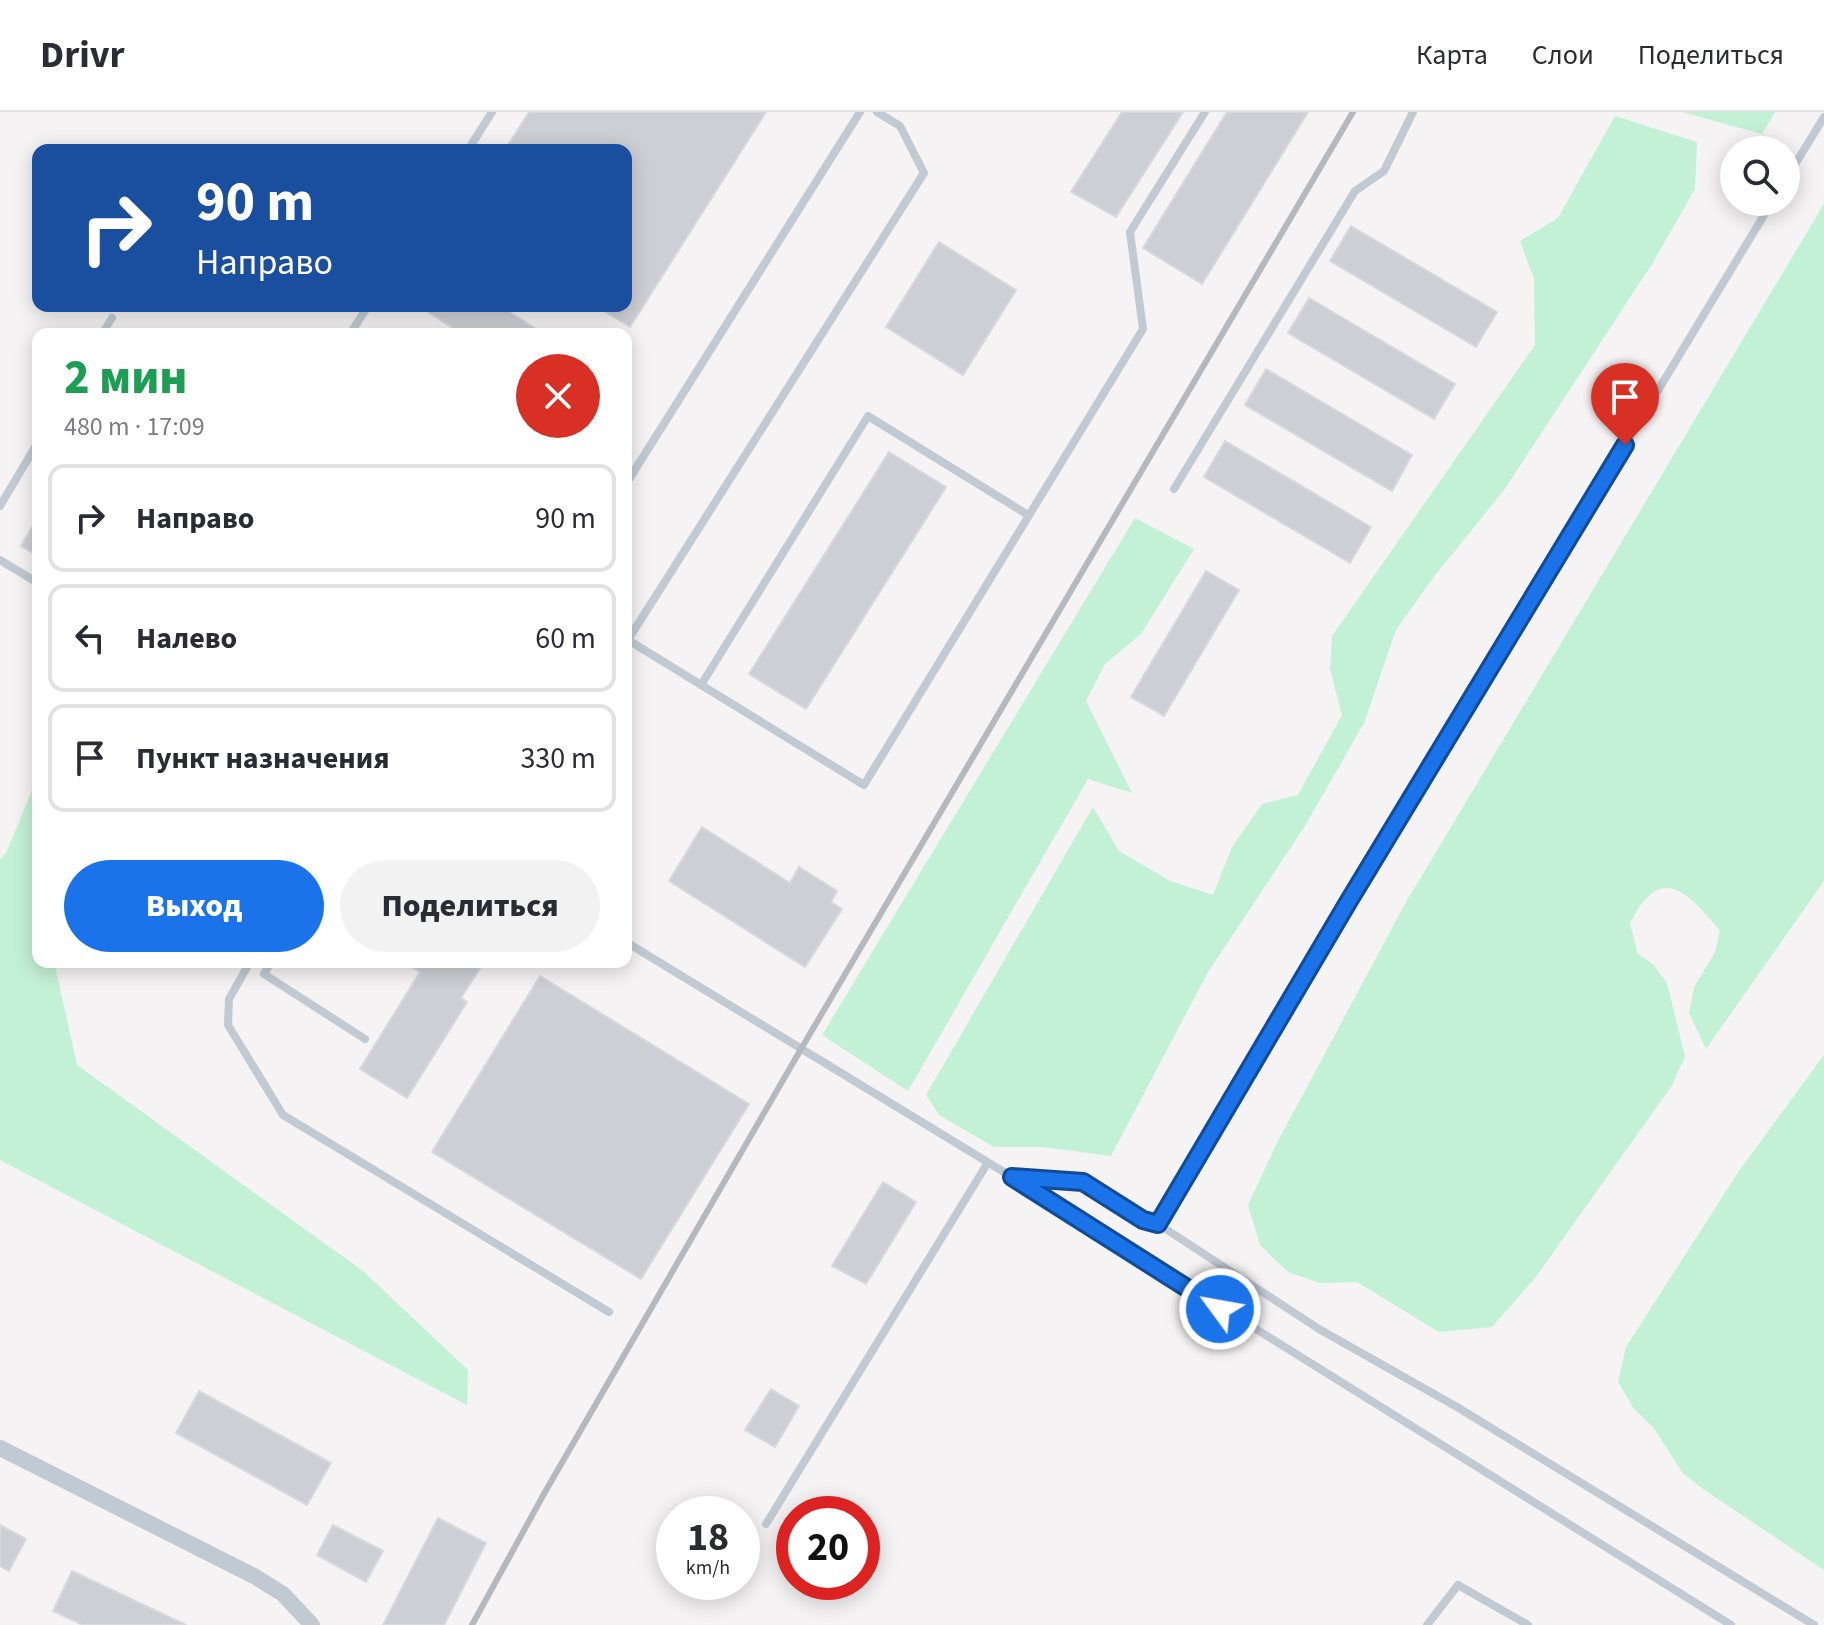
<!DOCTYPE html>
<html lang="ru">
<head>
<meta charset="utf-8">
<style>
  body { margin:0; font-family:"Source Sans 3",sans-serif; background:#f2f2f3; color:#2b2b33; height:100vh; display:flex; flex-direction:column; font-size:30px; white-space:nowrap }
  * { box-sizing:border-box; margin:0 }
  p { font-size:26px; color:#7c7c81 }
  .icon { flex:none; width:44px; height:44px; fill:none; stroke:currentColor; stroke-width:2; stroke-linecap:round; stroke-linejoin:round }
  .map { position:relative; flex:1; overflow:hidden }
  .drawer { position:absolute; left:32px; top:216px; width:600px; height:640px; display:flex; flex-direction:column; background:#fff; border-radius:16px; box-shadow:0 4px 20px #0003 }
  .drawer>* { flex:none }
  .top-card { position:absolute; left:32px; top:32px; width:600px; height:168px; border-radius:16px; box-shadow:0 4px 20px #0003; background:#1a4fa0; color:#fff; overflow:hidden }
  .buttons { position:absolute; left:1720px; top:24px; display:grid; gap:16px }
  .buttons a { display:grid; place-items:center; width:80px; height:80px; border-radius:50%; background:#fff; box-shadow:0 4px 20px #0003; font-size:40px }
  .speed { position:absolute; left:656px; top:1384px; display:flex; gap:16px; font-size:40px; font-weight:700; text-align:center }
  .speed>* { display:grid; place-content:center; width:104px; height:104px; border-radius:50%; background:#fff; box-shadow:0 4px 20px #0003; line-height:1 }
  .speed small { font-size:20px; font-weight:400 }
  .speed .limit { border:12px solid #d22; background:#fff; color:#111 }
  .pin { position:absolute; display:grid; place-items:center; width:68px; height:68px; color:#fff; margin:-82px -34px; border-radius:50% 50% 50% 0; rotate:-45deg; box-shadow:0 0 8px #0007 }
  .pin .icon { rotate:45deg }
  .me { position:absolute; width:88px; margin:-44px; rotate:302deg; stroke-linejoin:round; filter:drop-shadow(0 0 6px #0008) }
  .turn { display:flex; align-items:center; gap:28px; height:168px; padding:0 32px; font-size:36px }
  .turn .icon { width:104px; height:104px; stroke-width:2.5 }
  .turn b { display:block; font-size:56px; line-height:68px }
  .round { display:grid; place-items:center; flex:none; width:84px; height:84px; border-radius:42px; background:#f2f2f3 }
  .head { display:flex; align-items:center; justify-content:space-between; height:136px; padding:0 32px }
  h1 { font-size:48px; font-weight:800; line-height:60px; color:#1e9e55 }
  .action { display:flex; gap:16px; margin-top:auto; padding:16px 32px }
  .action a { flex:1; height:92px; border-radius:48px; background:#1a73e8; color:#fff; font-size:32px; font-weight:800; line-height:92px; text-align:center }
  .action a+a { background:#f2f2f3; color:#2b2b33 }
  ul { padding:0; list-style:none }
  li { display:flex; align-items:center; gap:24px; height:108px; margin:0 16px 12px; padding:0 16px; border:4px solid #e1e1e2; border-radius:16px }
  li div { flex:1 }
  li b { display:block; font-size:30px }
  li em { font-style:normal }
  header { display:flex; align-items:center; gap:48px; box-sizing:border-box; height:112px; padding:0 40px; background:#fff; border-bottom:2px solid #e1e1e2 }
  header strong { font-size:38px }
  nav { display:flex; gap:44px; margin-inline-start:auto; font-size:28px }
  .map>svg:first-child { display:block }
  .green { fill:#c3f1d5 }
  .building { fill:#cdcfd5; stroke:#d7d9de; stroke-width:2 }
  .lines { fill:none; stroke-linecap:round; stroke-linejoin:round }
  .lane { stroke:#c1cad2; stroke-width:8 }
  .street { stroke:#c1cad2; stroke-width:16 }
  .rail { stroke:#b5b8bd; stroke-width:6 }
  .route-casing { stroke:#114b97; stroke-width:20 }
  .route { stroke:#1a73e8; stroke-width:14 }
</style>
</head>
<body>
<header>
<strong>Drivr</strong>
<nav><a>Карта</a><a>Слои</a><a>Поделиться</a></nav>
</header>
<div class="map">
<svg width="1824" height="1513" viewBox="0 0 1824 1513">
  <rect width="100%" height="100%" fill="#f5f3f3"/>
  <g class="green">
    <polygon points="1682,0 1775,0 1762,22"/>
    <polygon points="1615,4 1697,30 1695,77 1652,152 1504,378 1433,466 1396,518 1364,611 1305,714 1208,860 1111,1044 1042,1035 994,1035 939,1003 926,983 1093,695 1119,739 1170,769 1213,783 1232,735 1262,692 1298,683 1342,603 1330,557 1332,524 1535,233 1534,167 1520,129 1558,106"/>
    <path d="M 1824,92 L 1824,769 L 1706,937 L 1689,901 L 1694,875 L 1715,840 L 1720,819 C 1687,779 1660,750 1630,812 L 1638,842 L 1653,852 L 1667,871 L 1685,945 L 1671,975 L 1535,1166 L 1492,1215 L 1439,1220 L 1357,1170 L 1320,1171 L 1288,1160 L 1260,1133 L 1248,1093 L 1277,1031 L 1406,790 Z"/>
    <polygon points="1135,406 1194,437 1141,522 1105,552 1086,589 1132,681 1088,667 908,979 822,923"/>
    <polygon points="36,669 38,671 38,850 58,850 56,858 77,953 363,1159 468,1258 467,1293 0,1048 0,747 6,741"/>
    <polygon points="1824,943 1824,1458 1700,1375 1682,1360 1653,1315 1634,1297 1618,1270 1626,1235 1739,1059"/>
  </g>
  <g class="building">
    <polygon points="529,0 766,0 630,215 596,194 626,194 626,38 505,38"/>
    <polygon points="1122,0 1183,0 1116,105 1071,80"/>
    <polygon points="1227,0 1308,0 1202,172 1143,136"/>
    <polygon points="1351,114 1497,200 1476,235 1330,149"/>
    <polygon points="939,130 1016,178 963,263 886,215"/>
    <polygon points="1309,186 1455,272 1434,307 1288,221"/>
    <polygon points="419,194 500,194 544,222 462,222"/>
    <polygon points="1266,257 1412,343 1392,379 1245,293"/>
    <polygon points="1225,329 1371,415 1350,451 1204,365"/>
    <polygon points="889,340 946,375 806,597 749,562"/>
    <polygon points="37,407 38,408 38,444 21,434"/>
    <polygon points="1206,459 1239,478 1164,604 1131,585"/>
    <polygon points="702,715 790,771 799,755 837,779 831,790 842,797 805,855 669,769"/>
    <polygon points="404,850 484,850 461,886 467,890 407,986 360,957 420,860"/>
    <polygon points="540,864 749,992 641,1167 432,1040"/>
    <polygon points="883,1070 916,1090 866,1172 832,1154"/>
    <polygon points="771,1277 799,1294 775,1335 745,1318"/>
    <polygon points="199,1279 331,1351 307,1393 176,1321"/>
    <polygon points="438,1406 486,1431 444,1513 383,1513"/>
    <polygon points="0,1413 26,1427 9,1459 0,1454"/>
    <polygon points="333,1413 383,1439 366,1470 317,1443"/>
    <polygon points="72,1459 186,1513 83,1513 53,1499"/>
  </g>
  <g class="lines">
    <g class="lane">
      <polyline points="468,38 492,0"/>
      <polyline points="1786,67 1824,5"/>
      <polyline points="102,222 112,206"/>
      <polyline points="350,222 368,194"/>
      <polyline points="626,372 860,0"/>
      <polyline points="1174,377 1355,79 1384,59 1413,0"/>
      <polyline points="0,394 38,330"/>
      <polyline points="0,448 38,471"/>
      <polyline points="628,528 864,673 1143,217 1130,120 1205,0"/>
      <polyline points="626,531 924,61 900,14 877,0"/>
      <polyline points="701,573 868,304 1028,403"/>
      <polyline points="626,830 1012,1065 1731,1513"/>
      <polyline points="250,850 229,887 228,913 283,1003 609,1200"/>
      <polyline points="271,850 264,862 365,927"/>
      <polyline points="1013,1065 1083,1070 1143,1108 1158,1112 1319,1217 1457,1295 1814,1513"/>
      <polyline points="1158,1112 1347,792 1772,90"/>
      <polyline points="766,1412 987,1052"/>
      <polyline points="1427,1513 1458,1473 1528,1513"/>
    </g>
    <polyline class="street" points="0,1336 254,1464 283,1482 312,1513"/>
    <polyline class="rail" points="472,1513 545,1380 801,937 1353,0"/>
  </g>
  <g class="lines">
    <defs>
      <polyline id="route" points="1220,1197 1012,1065 1083,1070 1143,1108 1158,1112 1347,792 1625,333"/>
    </defs>
    <use href="#route" class="route-casing"/>
    <use href="#route" class="route"/>
  </g>
</svg>
<div class="buttons">
<a><svg class="icon" aria-label="search" viewBox="0 0 24 24"><circle cx="10" cy="10" r="6"/><path d="M15 15l6 6"/></svg></a>
</div>
<div class="speed"><div>18<small>km/h</small></div><div class="limit">20</div></div>
<div class="pin" style="left:1625px;top:333px;background:#d93025"><svg class="icon" aria-label="arrive" viewBox="0 0 24 24"><path d="M6 21V4h12l-3 4 3 4H6"/></svg></div>
<svg class="me" style="left:1220px;top:1197px" viewBox="-20 -20 40 40"><circle r="17" fill="#1a73e8" stroke="#fff" stroke-width="3"/><path d="M0-11L8 9 0 5-8 9z" fill="#fff"/></svg>
<div class="top-card">
<div class="turn"><svg class="icon" aria-label="right" viewBox="0 0 24 24"><path d="M7 20v-9h11M14 6l5 5-5 5"/></svg><div><b>90 m</b>Направо</div></div>
</div>
<section class="drawer">
<div class="head"><div><h1>2 мин</h1><p>480 m · 17:09</p></div><a class="round" style="background:#d93025;color:#fff"><svg class="icon" aria-label="close" viewBox="0 0 24 24"><path d="M6 6l12 12M18 6L6 18"/></svg></a></div>
<ul>
<li><svg class="icon" aria-label="right" viewBox="0 0 24 24"><path d="M7 20v-9h11M14 6l5 5-5 5"/></svg><div><b>Направо</b></div><em>90 m</em></li>
<li><svg class="icon" aria-label="left" viewBox="0 0 24 24"><path d="M17 20v-9H6M10 6l-5 5 5 5"/></svg><div><b>Налево</b></div><em>60 m</em></li>
<li><svg class="icon" aria-label="arrive" viewBox="0 0 24 24"><path d="M6 21V4h12l-3 4 3 4H6"/></svg><div><b>Пункт назначения</b></div><em>330 m</em></li>
</ul>
<div class="action"><a>Выход</a><a>Поделиться</a></div>
</section>
</div>
</body>
</html>
